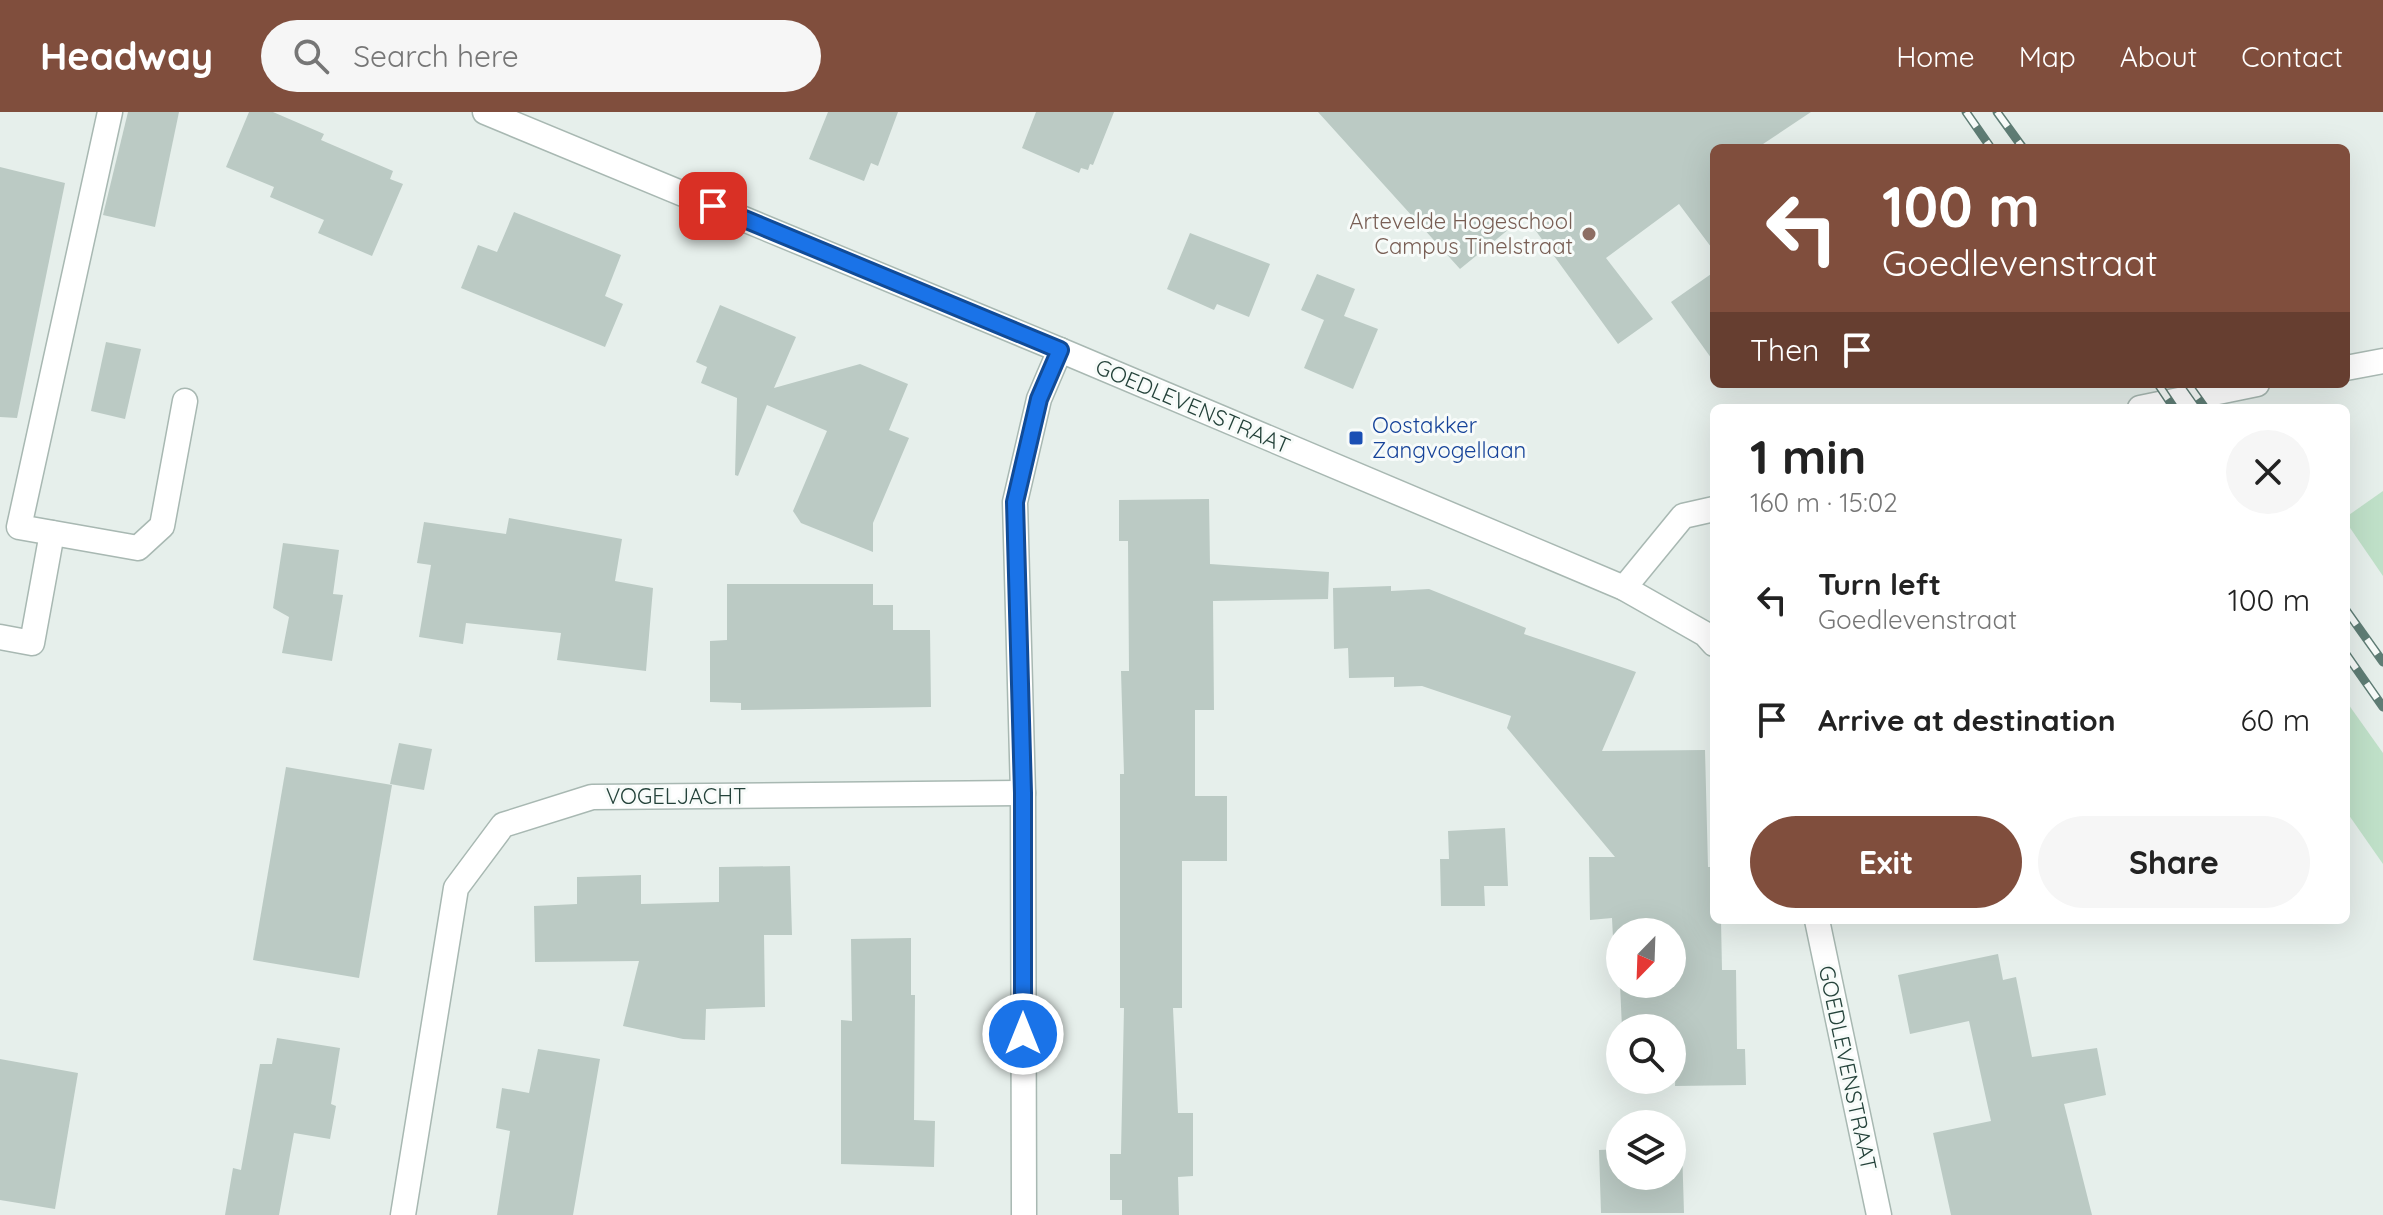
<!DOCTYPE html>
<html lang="en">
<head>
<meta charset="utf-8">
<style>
  body { margin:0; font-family:Quicksand,sans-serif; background:#f6f6f6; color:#222; height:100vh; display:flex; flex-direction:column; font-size:30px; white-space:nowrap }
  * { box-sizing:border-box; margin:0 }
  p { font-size:26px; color:#767676 }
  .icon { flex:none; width:44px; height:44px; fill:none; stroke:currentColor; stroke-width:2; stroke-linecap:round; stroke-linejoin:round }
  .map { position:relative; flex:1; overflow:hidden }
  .panel { position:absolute; left:1710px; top:292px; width:640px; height:520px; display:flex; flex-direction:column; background:#fff; border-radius:12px; box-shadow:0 8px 32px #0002 }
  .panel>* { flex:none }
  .hud { position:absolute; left:1710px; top:32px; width:640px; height:244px; border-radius:12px; box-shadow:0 8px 32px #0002; background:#804e3d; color:#fff; overflow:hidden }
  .needle { width:52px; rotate:203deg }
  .fabs { position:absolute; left:1606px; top:806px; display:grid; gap:16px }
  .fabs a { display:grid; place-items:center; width:80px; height:80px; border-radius:50%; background:#fff; box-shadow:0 8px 32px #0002; font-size:40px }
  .pin { position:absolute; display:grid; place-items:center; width:68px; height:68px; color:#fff; margin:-34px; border-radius:16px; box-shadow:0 4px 12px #0006 }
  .me { position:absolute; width:88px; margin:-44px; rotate:0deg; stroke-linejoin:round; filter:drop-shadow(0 0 6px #0008) }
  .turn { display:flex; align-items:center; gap:28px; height:168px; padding:0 40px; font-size:36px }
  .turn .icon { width:104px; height:104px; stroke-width:2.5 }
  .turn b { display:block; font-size:56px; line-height:68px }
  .then { display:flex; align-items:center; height:76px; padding:0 40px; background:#0003; gap:16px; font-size:30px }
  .round { display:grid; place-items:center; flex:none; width:84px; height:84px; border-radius:42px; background:#f6f6f6 }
  .overview { display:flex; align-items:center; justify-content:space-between; height:136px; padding:0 40px }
  h1 { font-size:48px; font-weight:700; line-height:60px }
  .primary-button { display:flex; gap:16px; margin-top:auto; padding:16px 40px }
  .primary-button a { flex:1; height:92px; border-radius:48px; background:#804e3d; color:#fff; font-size:32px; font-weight:700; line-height:92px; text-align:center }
  .primary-button a+a { background:#f6f6f6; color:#222 }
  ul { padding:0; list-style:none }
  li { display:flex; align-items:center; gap:24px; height:120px; padding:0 40px }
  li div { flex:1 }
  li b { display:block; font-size:30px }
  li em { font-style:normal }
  header { display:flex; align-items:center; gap:48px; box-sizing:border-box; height:112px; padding:0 40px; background:#804e3d; color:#fff }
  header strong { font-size:38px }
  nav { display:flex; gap:44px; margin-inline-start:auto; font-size:28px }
  .search { width:560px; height:72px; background:#f6f6f6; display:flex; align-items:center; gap:20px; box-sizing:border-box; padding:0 28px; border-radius:44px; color:#767676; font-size:30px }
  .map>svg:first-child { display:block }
  .green { fill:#bfe0c8 }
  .building { fill:#bbcac4 }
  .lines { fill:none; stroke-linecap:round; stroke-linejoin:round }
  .minor-casing { stroke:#a8b8b2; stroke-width:27 }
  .minor { stroke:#fff; stroke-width:24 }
  .rail-casing { stroke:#5f7d75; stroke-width:9 }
  .rail { stroke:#f7fbf9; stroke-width:6; stroke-dasharray:18; stroke-linecap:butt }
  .route-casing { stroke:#114b97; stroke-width:20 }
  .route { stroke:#1a73e8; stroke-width:14 }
  .education-dot { fill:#8d6e63; stroke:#f7fbf9; stroke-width:3 }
  .transit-dot { fill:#1a4fb4; stroke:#f7fbf9; stroke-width:3 }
  .labels { text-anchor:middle; stroke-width:6; stroke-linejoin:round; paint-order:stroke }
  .education-label { font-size:22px; fill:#785e54; stroke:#f7fbf9; text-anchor:end }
  .street-label { font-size:22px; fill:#24423a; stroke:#f7fbf9 }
  .transit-label { font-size:22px; fill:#164399; stroke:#f7fbf9; text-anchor:start }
</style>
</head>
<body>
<header>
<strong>Headway</strong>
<div class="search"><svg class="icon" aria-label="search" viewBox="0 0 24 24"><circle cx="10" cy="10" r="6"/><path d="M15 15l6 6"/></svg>Search here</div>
<nav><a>Home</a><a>Map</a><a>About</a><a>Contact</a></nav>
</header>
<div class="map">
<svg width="2383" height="1103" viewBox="0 0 2383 1103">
  <rect width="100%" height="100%" fill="#e6efeb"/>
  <g class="green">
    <polygon points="2383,379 2383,464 2346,410 2346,405"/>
    <polygon points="2346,589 2383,641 2383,752 2346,699"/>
  </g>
  <g class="building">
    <polygon points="128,0 179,0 155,115 103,103"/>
    <polygon points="249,0 273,0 324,22 321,28 393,59 390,67 403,72 372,144 318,121 324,108 270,85 274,75 226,55"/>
    <polygon points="828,0 898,0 878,54 871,51 864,69 809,47"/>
    <polygon points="1036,0 1114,0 1093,53 1090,52 1088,58 1081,56 1079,61 1022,36"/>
    <polygon points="1318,0 1811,0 1757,36 1714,36 1714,139 1679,92 1606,146 1653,207 1618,232 1525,104 1460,157"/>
    <polygon points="0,55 65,71 17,306 0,305"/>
    <polygon points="514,100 621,143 605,184 623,192 605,235 461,176 478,133 497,140"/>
    <polygon points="1190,121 1270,152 1249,205 1217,192 1214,198 1167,177"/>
    <polygon points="1714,160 1714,250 1671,190"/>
    <polygon points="1317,162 1355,177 1344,204 1378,217 1353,277 1304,256 1324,208 1301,198"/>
    <polygon points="720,193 796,225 774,276 860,252 908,272 889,318 909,326 873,411 873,440 801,411 793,399 827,319 767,293 738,364 735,363 737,286 701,271 707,255 696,250"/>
    <polygon points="106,230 141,237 125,307 91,299"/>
    <polygon points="1209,387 1210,452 1329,460 1328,487 1213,489 1214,598 1195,598 1195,684 1227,684 1227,749 1182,749 1182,896 1173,896 1178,1001 1193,1001 1193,1064 1178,1065 1179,1103 1122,1103 1122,1088 1110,1088 1110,1042 1121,1042 1124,896 1120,896 1120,662 1124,662 1121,559 1129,559 1128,429 1119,429 1119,388"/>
    <polygon points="509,406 622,427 615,469 653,476 646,559 557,548 561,521 466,511 463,532 419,525 431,453 417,451 424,410 506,422"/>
    <polygon points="283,431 339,438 333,482 343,483 332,549 282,541 289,505 273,496"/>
    <polygon points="727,472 873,472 873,493 893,493 893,518 930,518 931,595 741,598 741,591 710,590 710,529 727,528"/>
    <polygon points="1391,474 1391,479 1429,477 1526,516 1524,522 1636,560 1602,639 1705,638 1708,755 1714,755 1714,808 1721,808 1722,858 1736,858 1737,937 1745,937 1746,973 1675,974 1676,945 1672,945 1672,916 1622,916 1620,872 1672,872 1672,820 1620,820 1620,863 1619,826 1613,826 1612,806 1590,808 1589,745 1615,745 1507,616 1511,604 1422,574 1394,575 1394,565 1349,566 1348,536 1334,537 1333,476"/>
    <polygon points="399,631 432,637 424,678 390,672"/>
    <polygon points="286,655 392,673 359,866 253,848"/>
    <polygon points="1505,716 1508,774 1484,774 1485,794 1441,794 1440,747 1449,747 1448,719"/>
    <polygon points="790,754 792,823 764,823 765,895 706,897 705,928 683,927 623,914 639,849 535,850 534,794 577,792 577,765 641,763 641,792 719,790 719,755"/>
    <polygon points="911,826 911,883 915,883 914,1008 935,1009 934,1055 841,1052 841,908 852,909 851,827"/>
    <polygon points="1998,842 2003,868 2016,865 2032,945 2097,936 2106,983 2064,992 2092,1103 1951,1103 1933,1021 1991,1009 1969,909 1910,922 1898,863"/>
    <polygon points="277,926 340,936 331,992 336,994 330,1027 294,1021 279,1103 225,1103 233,1056 241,1058 260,952 272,952"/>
    <polygon points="538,937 600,947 573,1103 497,1103 510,1019 496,1016 502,976 529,981"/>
    <polygon points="0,947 78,961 55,1097 0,1088"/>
    <polygon points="1682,1035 1684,1101 1601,1101 1599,1038 1620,1037 1620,1064 1672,1064 1672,1036"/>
  </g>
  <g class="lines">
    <defs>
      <g id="minor">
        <polyline points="110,0 19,415 138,436 162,414 185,289"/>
        <polyline points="485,0 1060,238 1624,476 1705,522 1714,532"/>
        <polyline points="2346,256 2383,249"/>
        <polyline points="2140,296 2257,272"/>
        <polyline points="1624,476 1683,404 1714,397"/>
        <polyline points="0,525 32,531 52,421"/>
        <polyline points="1817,808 1879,1103"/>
        <polyline points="403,1103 456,776 503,713 592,685 1023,681"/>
        <polyline points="1024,1103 1023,681 1015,390 1039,287 1060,238"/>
      </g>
    </defs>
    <use href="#minor" class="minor-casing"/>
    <use href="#minor" class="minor"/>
    <defs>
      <g id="rail">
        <polyline points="1966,0 1991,36"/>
        <polyline points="1997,0 2023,36"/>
        <polyline points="2158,272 2174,296"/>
        <polyline points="2188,272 2205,296"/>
        <polyline points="2346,498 2383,550"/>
        <polyline points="2346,542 2383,595"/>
      </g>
    </defs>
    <use href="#rail" class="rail-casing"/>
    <use href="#rail" class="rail"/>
  </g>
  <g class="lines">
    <defs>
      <polyline id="route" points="713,94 1060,238 1039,287 1015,390 1023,681 1023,922"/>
    </defs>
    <use href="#route" class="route-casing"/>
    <use href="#route" class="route"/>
  </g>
  <circle class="education-dot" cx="1589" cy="122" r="8"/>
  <rect class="transit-dot" x="1348" y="318" width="16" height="16" rx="4"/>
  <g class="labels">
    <g class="education-label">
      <text x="1573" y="117">Artevelde Hogeschool<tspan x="1573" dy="25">Campus Tinelstraat</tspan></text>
    </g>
    <g class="street-label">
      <text transform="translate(1193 294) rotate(23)" y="8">GOEDLEVENSTRAAT</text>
      <text x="676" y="692">VOGELJACHT</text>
      <text transform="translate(1848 956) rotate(78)" y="8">GOEDLEVENSTRAAT</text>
    </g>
    <g class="transit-label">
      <text x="1372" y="321">Oostakker<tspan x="1372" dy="25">Zangvogellaan</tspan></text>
    </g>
  </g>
</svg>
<div class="fabs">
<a><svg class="needle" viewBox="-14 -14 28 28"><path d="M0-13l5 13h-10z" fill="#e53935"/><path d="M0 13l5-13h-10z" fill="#767676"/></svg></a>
<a><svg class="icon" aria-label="search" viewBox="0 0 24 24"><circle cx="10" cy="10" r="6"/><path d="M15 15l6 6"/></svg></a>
<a><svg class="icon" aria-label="layers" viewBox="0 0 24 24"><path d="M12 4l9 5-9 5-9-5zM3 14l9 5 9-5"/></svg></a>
</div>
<div class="pin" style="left:713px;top:94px;background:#d93025"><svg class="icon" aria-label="arrive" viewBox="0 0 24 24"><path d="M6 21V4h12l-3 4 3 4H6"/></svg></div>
<svg class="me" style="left:1023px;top:922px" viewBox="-20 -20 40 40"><circle r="17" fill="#1a73e8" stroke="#fff" stroke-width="3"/><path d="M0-11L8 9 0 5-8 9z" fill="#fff"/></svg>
<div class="hud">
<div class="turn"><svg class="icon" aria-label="left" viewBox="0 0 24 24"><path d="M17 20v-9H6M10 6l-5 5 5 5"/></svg><div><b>100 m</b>Goedlevenstraat</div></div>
<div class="then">Then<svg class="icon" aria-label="arrive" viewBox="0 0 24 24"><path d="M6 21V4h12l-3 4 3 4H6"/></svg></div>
</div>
<section class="panel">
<div class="overview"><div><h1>1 min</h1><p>160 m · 15:02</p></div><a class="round"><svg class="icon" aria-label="close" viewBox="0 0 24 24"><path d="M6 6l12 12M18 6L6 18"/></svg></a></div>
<ul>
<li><svg class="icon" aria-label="left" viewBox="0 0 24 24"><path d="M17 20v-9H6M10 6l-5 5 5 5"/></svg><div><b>Turn left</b><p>Goedlevenstraat</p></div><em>100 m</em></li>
<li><svg class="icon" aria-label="arrive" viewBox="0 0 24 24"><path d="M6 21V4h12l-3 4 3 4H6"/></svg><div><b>Arrive at destination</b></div><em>60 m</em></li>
</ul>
<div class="primary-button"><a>Exit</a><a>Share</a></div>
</section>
</div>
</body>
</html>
